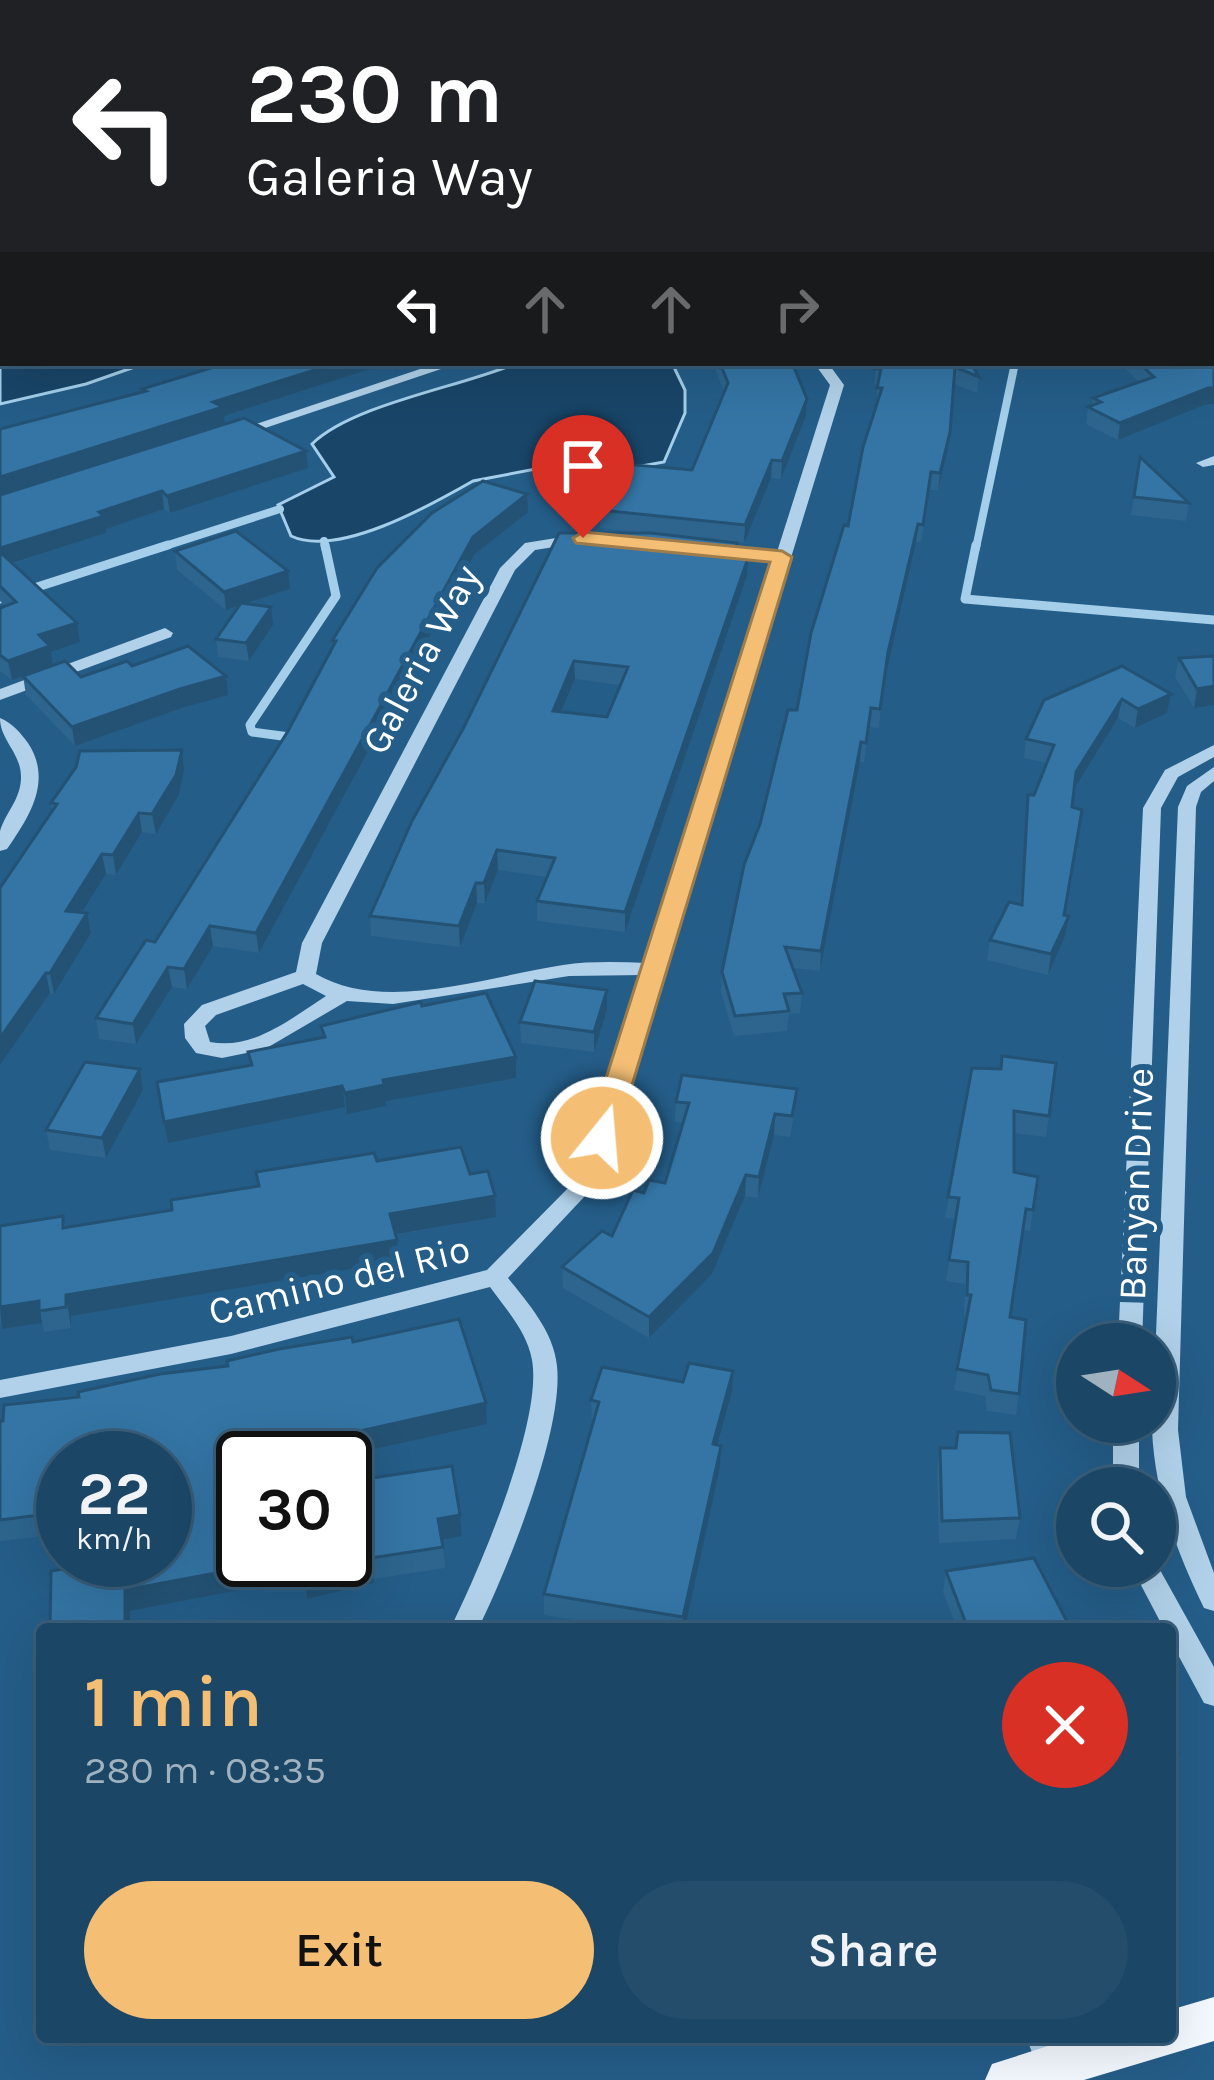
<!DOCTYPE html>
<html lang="en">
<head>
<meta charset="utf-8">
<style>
  body { margin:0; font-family:Karla,sans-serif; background:#244d6c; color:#f1f3f6; height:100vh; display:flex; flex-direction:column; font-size:45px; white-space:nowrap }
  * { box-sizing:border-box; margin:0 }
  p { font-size:39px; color:#a0b1bf }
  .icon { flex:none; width:66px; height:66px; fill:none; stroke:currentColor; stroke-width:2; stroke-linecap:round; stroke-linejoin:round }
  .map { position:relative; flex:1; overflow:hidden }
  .details { position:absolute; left:36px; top:1623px; width:1140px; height:420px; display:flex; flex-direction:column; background:#1b4666; border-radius:12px; box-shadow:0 12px 48px #0002,0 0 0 3px #395e7a }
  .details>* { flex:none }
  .banner { position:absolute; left:0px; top:0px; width:1215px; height:366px; box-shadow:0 12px 48px #0002,0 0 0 3px #395e7a; background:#202124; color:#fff; overflow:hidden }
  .needle { width:78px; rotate:102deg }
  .tools { position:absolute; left:1056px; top:1323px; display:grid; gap:24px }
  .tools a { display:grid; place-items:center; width:120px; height:120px; border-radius:50%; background:#1b4666; box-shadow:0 12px 48px #0002,0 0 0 3px #395e7a; font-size:60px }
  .speed { position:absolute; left:36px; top:1431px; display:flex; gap:24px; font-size:60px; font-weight:700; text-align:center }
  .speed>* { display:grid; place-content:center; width:156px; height:156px; border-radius:50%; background:#1b4666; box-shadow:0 12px 48px #0002,0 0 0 3px #395e7a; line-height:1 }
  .speed small { font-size:30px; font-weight:400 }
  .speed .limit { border:6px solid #111; border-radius:18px; background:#fff; color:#111 }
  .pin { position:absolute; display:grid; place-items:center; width:102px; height:102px; color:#fff; margin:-123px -51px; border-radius:50% 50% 50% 0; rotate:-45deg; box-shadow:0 0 12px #0007 }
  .pin .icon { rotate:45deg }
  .me { position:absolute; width:132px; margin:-66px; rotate:17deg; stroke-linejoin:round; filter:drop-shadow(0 0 9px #0008) }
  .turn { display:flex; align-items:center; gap:42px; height:252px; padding:0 48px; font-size:54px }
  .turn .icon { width:156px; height:156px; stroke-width:2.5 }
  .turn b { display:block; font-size:84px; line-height:102px }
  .lanes { display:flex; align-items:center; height:114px; padding:0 48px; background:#0003; justify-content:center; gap:60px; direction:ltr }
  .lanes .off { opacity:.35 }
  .round { display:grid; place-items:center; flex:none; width:126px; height:126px; border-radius:63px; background:#244d6c }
  .overview { display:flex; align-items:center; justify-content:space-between; height:204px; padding:0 48px }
  h1 { font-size:72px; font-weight:600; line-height:90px; color:#f4bf74 }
  .action { display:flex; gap:24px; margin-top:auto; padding:24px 48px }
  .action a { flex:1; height:138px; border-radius:72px; background:#f4bf74; color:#111; font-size:48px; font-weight:600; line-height:138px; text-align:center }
  .action a+a { background:#244d6c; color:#f1f3f6 }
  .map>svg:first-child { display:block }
  .green { fill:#2e70a0 }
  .water { fill:#194568; stroke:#a4ceea; stroke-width:3 }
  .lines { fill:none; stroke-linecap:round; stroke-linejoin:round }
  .stream-far1 { stroke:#a4ceea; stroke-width:8 }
  .stream { stroke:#a4ceea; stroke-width:9 }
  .minor { fill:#b0d1e9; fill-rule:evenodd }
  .major { fill:#f3f9fe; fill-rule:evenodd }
  .wall { fill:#2d658e; fill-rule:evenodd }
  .shaded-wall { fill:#245274 }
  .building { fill:#3475a5; stroke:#245274; stroke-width:3; fill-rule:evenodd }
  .route { fill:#f4bf74; stroke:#9f7c4b; stroke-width:3 }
  .labels { text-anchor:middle; stroke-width:12; stroke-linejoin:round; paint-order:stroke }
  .street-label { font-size:39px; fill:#fff; stroke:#245d88 }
</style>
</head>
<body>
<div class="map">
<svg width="1214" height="2080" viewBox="0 0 1214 2080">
  <rect width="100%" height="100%" fill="#245d88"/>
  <polygon class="green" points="0,0 1214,0 1214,59 1212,3 3,3 0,350"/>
  <g class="water">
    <polygon points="0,315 3,363 146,363 86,384 0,404"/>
    <path d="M 517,363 L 672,363 L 685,390 L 685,413 L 664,462 L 636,467 L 546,467 L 473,481 C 431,505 338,558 291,536 L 278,505 L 334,477 L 312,444 C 353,404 461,387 517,363 Z"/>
  </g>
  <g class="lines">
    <g class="stream-far1">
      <polyline points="324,541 325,548"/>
      <polyline points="159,548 280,509"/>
      <polyline points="976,548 1015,363"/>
    </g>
    <g class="stream">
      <polyline points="976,545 965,599 1214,620"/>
      <polyline points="0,599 168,545"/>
      <polyline points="297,738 252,732 250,725 336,596 325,545"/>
      <polyline points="357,745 389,749"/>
    </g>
    <g class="minor">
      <polygon points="1212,203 1214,204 1214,214 1212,213"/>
      <polygon points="1214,290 1214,298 1212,299 1212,291"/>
      <polygon points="1212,340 1214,341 1214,349 1212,348"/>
      <polygon points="438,363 459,363 241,436 229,433"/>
      <path d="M 814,363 L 828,363 L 844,385 L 600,1180 L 508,1278 C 528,1303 554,1332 557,1366 C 564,1430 507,1570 478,1629 L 450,1629 C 479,1571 543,1421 532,1360 C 527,1332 506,1309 490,1287 L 231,1354 L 0,1398 L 0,1380 L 231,1336 L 487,1270 L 579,1177 L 643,975 L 569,976 L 393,1004 L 347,1001 L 265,1049 L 222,1058 L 196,1053 L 185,1038 L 184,1024 L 202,1005 L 296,972 L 302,943 L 500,568 L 525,543 L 581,534 L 586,536 L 586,542 L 535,550 L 515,570 L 322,943 L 316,974 C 384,1014 489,976 563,965 C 590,961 619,962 647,963 L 774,561 L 713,555 L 705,550 L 713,545 L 777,552 L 830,385 ZM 303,984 L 326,996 C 290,1019 254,1050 210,1042 L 205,1026 L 216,1015 Z"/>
      <polygon points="1214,456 1214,465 1203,467 1196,463"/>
      <polygon points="165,628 173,633 171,637 0,700 0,689"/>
      <path d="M 0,718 C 12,723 20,732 28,743 C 53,781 29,817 7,849 L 0,851 C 0,844 0,838 0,831 C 6,812 20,800 21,779 C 22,753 0,741 0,718 Z"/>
      <polygon points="1214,745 1214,757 1178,777 1161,808 1142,1344 1118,1344 1143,808 1165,770"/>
      <path d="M 1214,767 L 1214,781 L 1201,792 L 1196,807 L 1178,1430 L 1186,1497 L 1214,1573 L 1214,1611 L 1204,1608 C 1176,1550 1155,1495 1152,1430 L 1178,807 L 1187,786 Z"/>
      <rect x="1113" y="1422" width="26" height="66"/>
      <polygon points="1155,1561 1214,1667 1214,1706 1204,1703 1170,1640 1170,1629 1164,1629 1131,1566 1155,1566"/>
      <polygon points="1026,2037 1058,2037 1069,2067 1064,2078 1042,2078"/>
    </g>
    <polygon class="major" points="1214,1997 1214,2041 1084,2080 985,2080 992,2064 1076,2037 1170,2037 1170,2010"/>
  </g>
  <g class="wall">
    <polygon points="1214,362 1214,404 1204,405 1118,440 1086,424 1088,407 1092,405 1093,398 1139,382 1119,363"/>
    <polygon points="227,363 389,363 224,416 225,424 308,468 170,513 164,509 106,529 106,533 12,564 77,623 80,642 51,652 53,665 12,680 0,671 0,608 5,606 0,601 0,429 143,392 142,389"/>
    <path d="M 715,363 L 786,363 L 807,399 L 806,416 L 781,479 L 771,478 L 744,543 L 686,537 L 737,543 L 737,556 L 747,576 L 625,932 L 537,921 L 537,901 L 547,877 L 498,870 L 485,903 L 477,903 L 460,947 L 371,936 L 370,916 L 645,533 L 600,528 L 600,510 L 692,470 L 724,392 L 715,368 ZM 575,679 L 620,685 L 607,717 L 561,712 Z"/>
    <polygon points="877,363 971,363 979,377 977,393 954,384 948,449 938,490 929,490 921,542 916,542 887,670 879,728 869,727 864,762 860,762 820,971 793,968 802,993 800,1013 789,1014 787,1031 734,1036 721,992 722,972 760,824 797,710 848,526 877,404 877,386 874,385"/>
    <polygon points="1140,457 1189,503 1186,521 1131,515"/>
    <polygon points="570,511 586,511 587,528 571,529"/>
    <polygon points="528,512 474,555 259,953 213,946 187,989 172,987 136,1044 99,1039 96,1018 155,942 288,731 333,647 332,641"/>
    <polygon points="175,551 290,589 246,604 273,625 249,661 218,657 216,639 239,606 226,610 177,570"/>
    <polygon points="1214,656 1214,705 1194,708 1175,677 1179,658"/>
    <polygon points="132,666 228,695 182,708 75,746 26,695 23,676 81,677"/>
    <polygon points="1171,694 1167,713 1135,728 1118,718 1074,790 1064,915 1069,916 1065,936 1048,975 987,960 990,940 1020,905 1028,795 1034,795 1047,763 1024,758 1026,739 1044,700"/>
    <polygon points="182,750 184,769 179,795 156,834 142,832 116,875 106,874 82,912 91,933 54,994 50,993 0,1065 52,811 51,803"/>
    <polygon points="607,1010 594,1052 521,1043 520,1022"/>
    <polygon points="972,1068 1049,1116 1046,1137 1014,1133 1014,1172 1038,1177 1030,1231 1023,1230 1010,1317 1019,1394 1016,1415 987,1411 985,1396 954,1390 967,1316 964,1316 965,1284 946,1281 956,1219 945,1218"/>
    <polygon points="140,1069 143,1090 106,1158 50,1150 46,1130"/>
    <polygon points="676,1102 795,1110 790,1137 774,1135 758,1198 745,1196 712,1274 649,1338 563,1288 562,1267 612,1236 644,1193 665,1183 683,1123 675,1122"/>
    <polygon points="377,1161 470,1174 496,1217 396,1235 399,1261 71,1316 71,1328 44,1332 42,1323 2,1329 0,1321 0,1226 63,1216 65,1228 172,1210 258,1186 256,1172"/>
    <polygon points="353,1342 486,1403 487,1424 229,1482 233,1500 460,1515 462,1536 442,1539 445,1568 373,1579 374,1583 307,1599 302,1578 130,1611 70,1568 181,1537 177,1504 63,1458 63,1534 0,1541 0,1421 79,1397"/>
    <polygon points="732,1392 718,1445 720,1467 685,1629 627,1629 544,1615 544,1594 593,1422 592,1422 591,1400"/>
    <polygon points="940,1448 1020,1518 1016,1539 939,1543 937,1469"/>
    <polygon points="946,1571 1071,1629 957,1629 943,1592"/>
  </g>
  <g class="shaded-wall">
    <polygon points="337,363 389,363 224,416 225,424 0,495 0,477 213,402"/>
    <polygon points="1208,388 1214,388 1214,404 1204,405 1118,440 1120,423"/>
    <polygon points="807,399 806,416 781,479 782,461"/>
    <polygon points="950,432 948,449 938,490 940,473"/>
    <polygon points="306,451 308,468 170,513 167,496"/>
    <polygon points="772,460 771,478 744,543 745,525"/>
    <polygon points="162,491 164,509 106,529 106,533 0,567 0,548"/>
    <polygon points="527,494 528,512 474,555 259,953 256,933 473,537"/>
    <polygon points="918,524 916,542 887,670 879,728 888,652"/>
    <polygon points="748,558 747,576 625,932 625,912"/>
    <polygon points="288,571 290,589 226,610 224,592"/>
    <polygon points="271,607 273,625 249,661 246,643"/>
    <polygon points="77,623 80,642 51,652 53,665 12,680 8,661 39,635"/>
    <polygon points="574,661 575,679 553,730 553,711"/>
    <polygon points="226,676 228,695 182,708 75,746 72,727 180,689"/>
    <polygon points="1214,686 1214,705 1194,708 1197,689"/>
    <polygon points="1171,694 1167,713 1135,728 1138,709"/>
    <polygon points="1122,699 1118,718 1073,791 1076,772"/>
    <polygon points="861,742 860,762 820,971 821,951"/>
    <polygon points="182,750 184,769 179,795 156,834 152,814"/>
    <polygon points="139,813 142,832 116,875 113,855"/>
    <polygon points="497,850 498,870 485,903 484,883"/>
    <polygon points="102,854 106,874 70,931 66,911"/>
    <polygon points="476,883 477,903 460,947 459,926"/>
    <polygon points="87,913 91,933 54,994 50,973"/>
    <polygon points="1069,916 1065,936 1048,975 1051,954"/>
    <polygon points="210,926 213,946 187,989 184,969"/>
    <polygon points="168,967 172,987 136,1044 133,1024"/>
    <polygon points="46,973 50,993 0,1065 0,1038"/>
    <polygon points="607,990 607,1010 594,1052 594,1032"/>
    <polygon points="516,1057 516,1078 386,1101 386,1106 347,1114 345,1093 383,1080"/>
    <polygon points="140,1069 143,1090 106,1158 102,1138"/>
    <polygon points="342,1086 345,1107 168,1143 164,1122"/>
    <polygon points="775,1114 774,1135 758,1198 759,1177"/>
    <polygon points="746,1175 745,1196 712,1274 649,1338 649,1317"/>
    <polygon points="495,1196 496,1217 392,1235 390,1214"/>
    <polygon points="397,1240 399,1261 71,1316 71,1328 66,1295"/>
    <polygon points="39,1301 42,1323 2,1329 0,1307"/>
    <polygon points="733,1371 732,1392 712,1465 713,1444"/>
    <polygon points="486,1403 487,1424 335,1458 243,1458 243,1479 229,1482 225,1461"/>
    <polygon points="721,1446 720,1467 685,1629 683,1629 683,1617"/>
    <polygon points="175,1482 179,1503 165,1506 165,1484"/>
    <polygon points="460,1515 462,1536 440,1540 438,1519"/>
    <polygon points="285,1560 300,1560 302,1578 130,1611 130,1629 125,1629 125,1590"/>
    <polygon points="372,1562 374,1583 307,1599 304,1578"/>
    <polygon points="1178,1753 1170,1781 1170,1755"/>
  </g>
  <g class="building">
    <polygon points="1212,361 1214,362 1214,388 1208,388 1120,423 1088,407 1101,402 1093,398 1154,377 1139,363 1212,363"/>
    <polygon points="227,363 337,363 213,402 223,407 0,477 0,429 146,391 142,389"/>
    <polygon points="720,363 786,363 787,365 793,365 807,399 782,461 772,460 745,525 600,510 624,464 692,470 728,383"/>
    <polygon points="877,363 971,363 979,377 955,367 950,432 940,473 931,472 923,525 918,524 888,652 880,709 871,708 866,743 861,742 821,951 785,947 802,993 784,994 789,1011 735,1016 722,972 744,865 760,824 788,710 797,710 811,633 844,525 848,526 863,447 882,388 877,388 881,369 875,369"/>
    <polygon points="244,418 306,451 167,496 162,491 99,512 104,516 0,548 0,495"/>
    <polygon points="1140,457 1189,503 1134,497"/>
    <polygon points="483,481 527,494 473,537 256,933 210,926 184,969 168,967 133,1024 96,1018 146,940 155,942 288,731 336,641 332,641 377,568 432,513"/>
    <polygon points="580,493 586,511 570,511"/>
    <polygon points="236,531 288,571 224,592 175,551"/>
    <path d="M 559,533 L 651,533 L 737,543 L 732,556 L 748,558 L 625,912 L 537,901 L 555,858 L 497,850 L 484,883 L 476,883 L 459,926 L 370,916 L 412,821 L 464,727 ZM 574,661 L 628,667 L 607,717 L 553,711 Z"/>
    <polygon points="0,552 77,623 39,635 50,646 8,661 0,655 0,608 16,602 0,586"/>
    <polygon points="241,603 271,607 246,643 216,639"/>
    <polygon points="188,646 226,676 180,689 72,727 23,676 65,661 81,677 127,661 132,666"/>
    <polygon points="1214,656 1214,686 1197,689 1179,658"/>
    <polygon points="1122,666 1171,694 1138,709 1122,699 1076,772 1072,807 1082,810 1064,915 1069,916 1051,954 990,940 1009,902 1022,905 1028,795 1034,795 1054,745 1026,739 1044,700"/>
    <polygon points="182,750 176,775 152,814 139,813 113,855 102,854 66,911 87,913 50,973 46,973 0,1038 0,888 57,804 51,803 76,767 80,751"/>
    <polygon points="535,981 607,990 594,1032 520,1022"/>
    <polygon points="486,993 516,1057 383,1080 384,1085 345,1093 342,1086 164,1122 157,1082 252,1065 248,1052 325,1037 321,1026 421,1002 422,1006"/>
    <polygon points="1002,1056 1056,1063 1049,1116 1014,1111 1014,1172 1038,1177 1033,1210 1026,1209 1010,1317 1026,1320 1019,1394 991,1390 988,1375 957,1369 971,1295 967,1295 968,1262 949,1260 959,1198 948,1197 972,1068 1001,1069"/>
    <polygon points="85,1062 140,1069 102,1138 46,1130"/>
    <polygon points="682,1075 797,1089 792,1116 775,1114 759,1177 746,1175 713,1253 649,1317 562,1267 602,1231 612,1236 633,1190 644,1193 649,1180 665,1183 689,1103 676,1102"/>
    <polygon points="461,1147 470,1174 488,1171 495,1196 390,1214 397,1240 66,1295 66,1307 39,1311 39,1301 0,1307 0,1226 63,1216 63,1228 172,1210 171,1200 259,1186 256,1172 374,1153 377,1161"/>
    <polygon points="459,1319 486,1403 225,1461 233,1500 243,1498 243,1560 285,1560 125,1590 125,1629 50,1629 51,1571 70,1568 70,1560 165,1560 165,1539 181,1537 175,1482 165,1484 165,1458 63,1458 63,1512 0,1520 0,1421 3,1421 4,1405 79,1397 78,1392 160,1374 228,1366 227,1361 279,1349 352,1337 353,1342"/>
    <polygon points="689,1363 733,1371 713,1444 721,1446 683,1617 544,1594 599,1402 591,1400 602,1367 683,1382"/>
    <polygon points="958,1432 1010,1433 1020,1518 942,1521 940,1448 956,1448"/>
    <polygon points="452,1466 460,1515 438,1519 443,1547 371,1558 372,1562 304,1578 300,1560 345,1560 345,1482"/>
    <polygon points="1034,1558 1071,1629 968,1629 946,1571"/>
    <polygon points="42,1669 42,1714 38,1715 36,1670"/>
    <polygon points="1170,1738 1178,1753 1170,1755"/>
  </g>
  <polygon class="route" points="583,532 782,551 792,557 616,1138 602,1148 587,1138 770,562 576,543 573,538"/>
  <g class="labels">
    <g class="street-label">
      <text transform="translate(420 659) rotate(-62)" y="14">Galeria Way</text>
      <text transform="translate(1135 1184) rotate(-88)" y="14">Banyan Drive</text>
      <text transform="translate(339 1279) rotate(-14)" y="14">Camino del Rio</text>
    </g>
  </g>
</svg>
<div class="tools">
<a><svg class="needle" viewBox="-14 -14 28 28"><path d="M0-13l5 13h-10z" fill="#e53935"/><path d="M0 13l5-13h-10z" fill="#a0b1bf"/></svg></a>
<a><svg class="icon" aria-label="search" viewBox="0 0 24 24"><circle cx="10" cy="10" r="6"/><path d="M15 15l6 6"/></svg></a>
</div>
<div class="speed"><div>22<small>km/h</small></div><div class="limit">30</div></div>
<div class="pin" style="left:583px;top:538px;background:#d93025"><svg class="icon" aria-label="arrive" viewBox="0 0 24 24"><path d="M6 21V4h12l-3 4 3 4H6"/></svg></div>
<svg class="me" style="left:602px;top:1138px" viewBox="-20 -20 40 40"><circle r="17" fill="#f4bf74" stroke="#fff" stroke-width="3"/><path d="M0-11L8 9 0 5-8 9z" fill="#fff"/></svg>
<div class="banner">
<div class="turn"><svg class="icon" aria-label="left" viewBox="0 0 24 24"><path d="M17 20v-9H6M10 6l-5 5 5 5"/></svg><div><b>230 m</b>Galeria Way</div></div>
<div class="lanes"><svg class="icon" aria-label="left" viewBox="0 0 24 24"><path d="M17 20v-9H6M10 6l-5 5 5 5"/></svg><svg class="icon off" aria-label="ahead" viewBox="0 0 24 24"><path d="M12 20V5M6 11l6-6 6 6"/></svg><svg class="icon off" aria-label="ahead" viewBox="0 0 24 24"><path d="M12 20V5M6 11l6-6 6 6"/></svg><svg class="icon off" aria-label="right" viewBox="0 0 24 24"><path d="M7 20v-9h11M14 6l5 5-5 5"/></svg></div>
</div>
<section class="details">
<div class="overview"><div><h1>1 min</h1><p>280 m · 08:35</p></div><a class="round" style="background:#d93025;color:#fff"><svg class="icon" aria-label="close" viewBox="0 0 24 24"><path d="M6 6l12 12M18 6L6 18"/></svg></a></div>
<div class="action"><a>Exit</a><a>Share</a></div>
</section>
</div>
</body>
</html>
